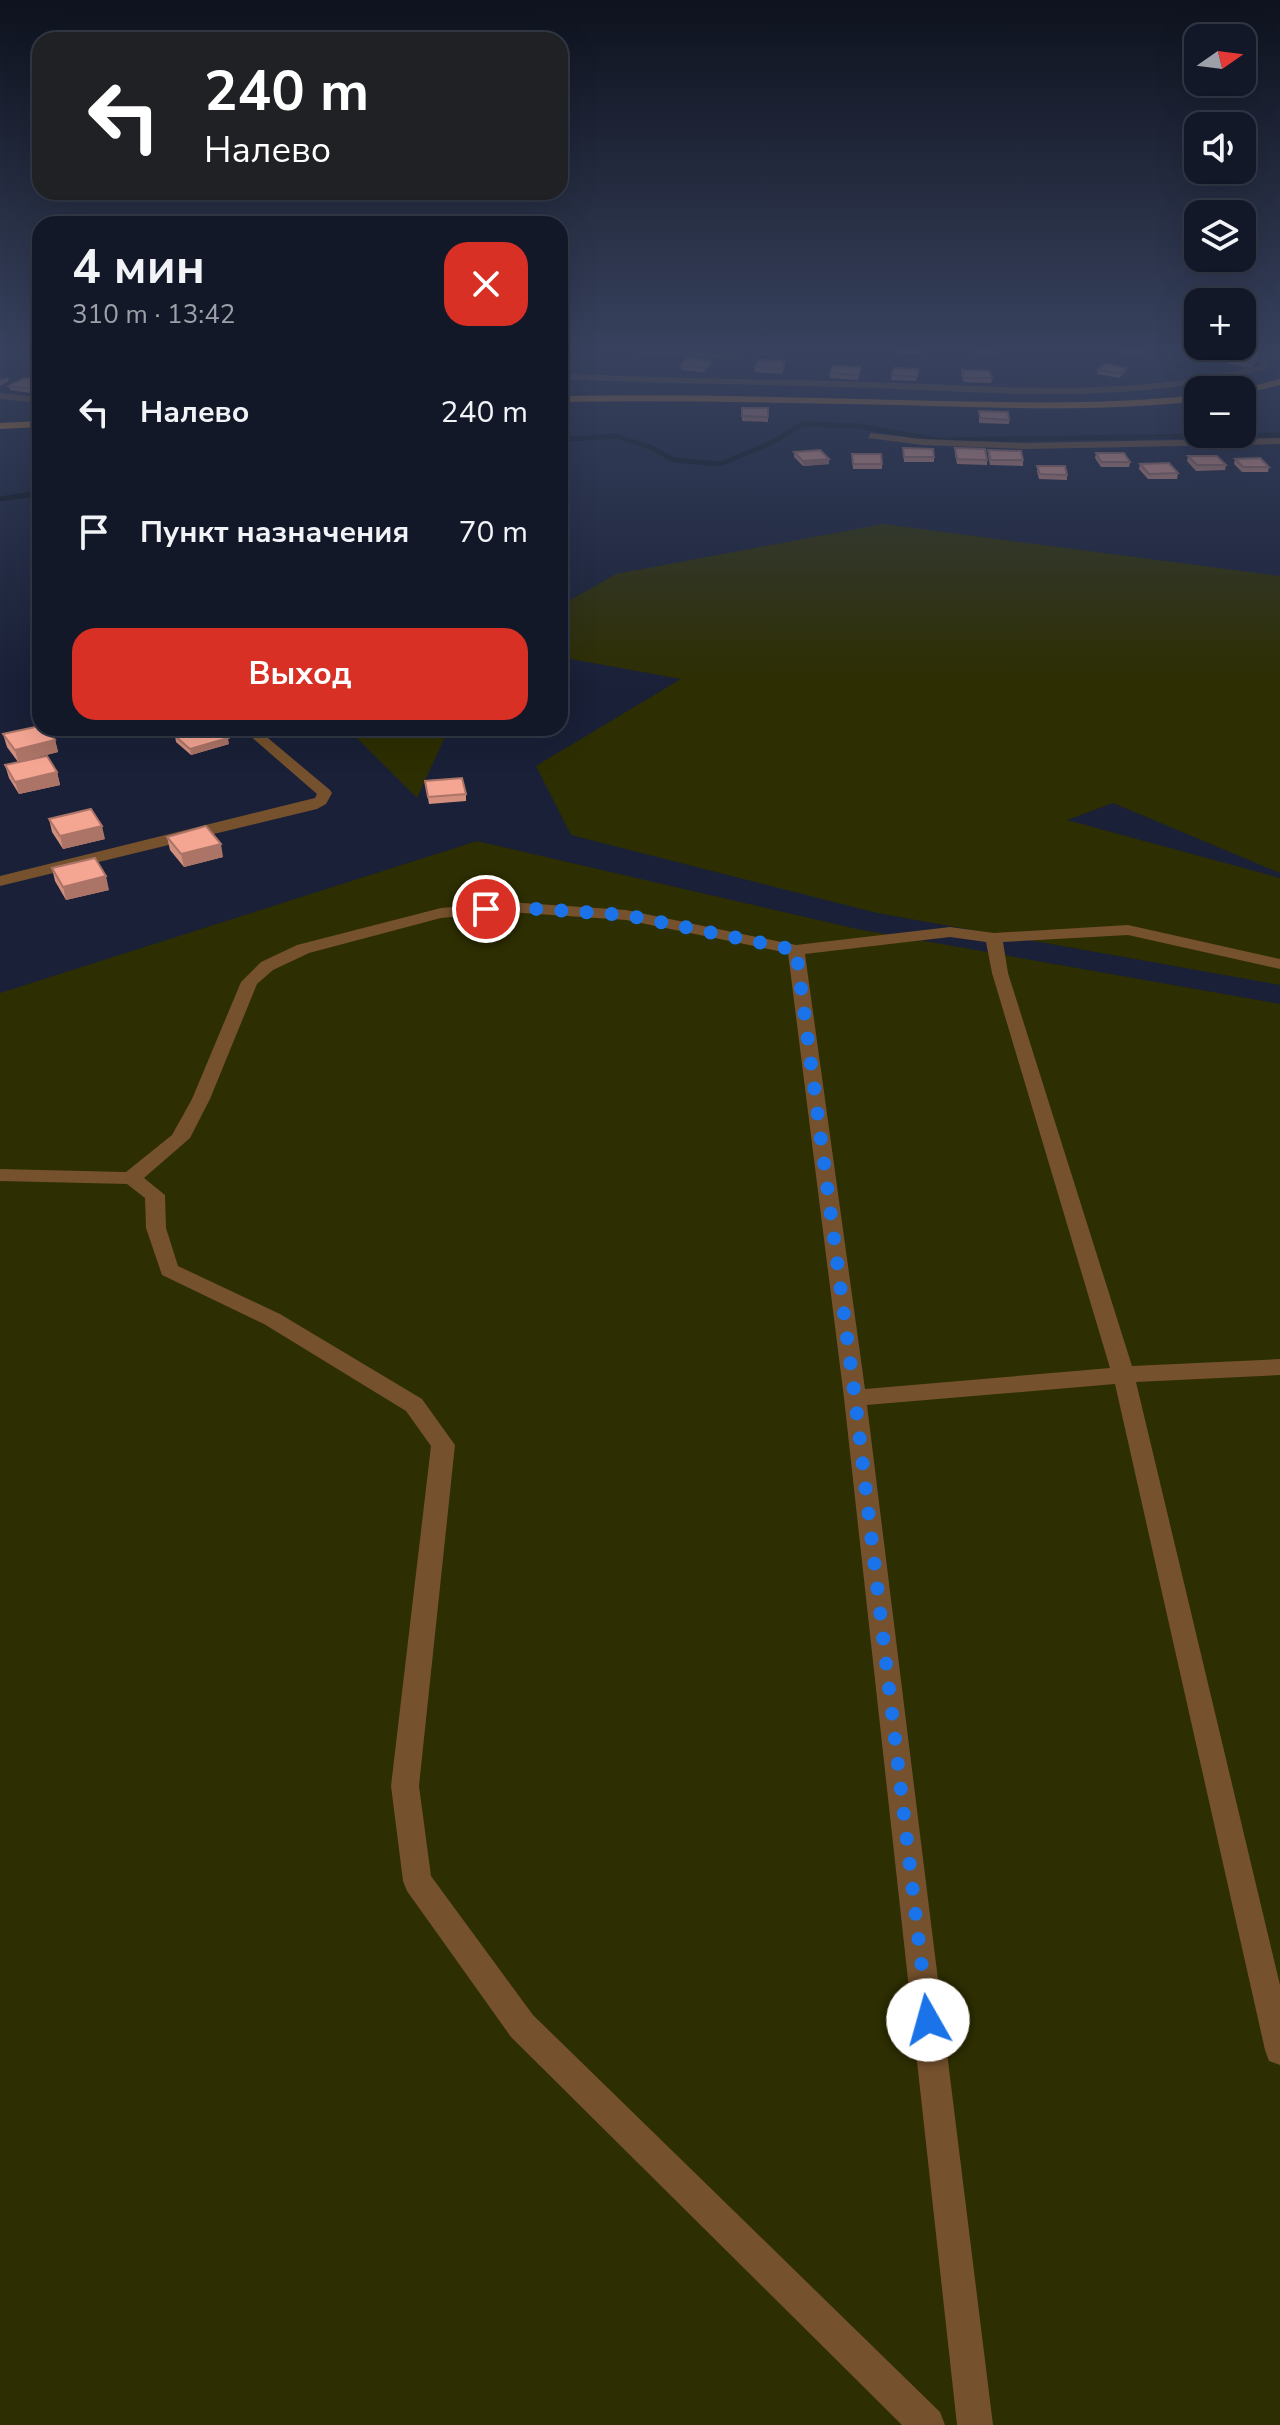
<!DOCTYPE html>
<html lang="ru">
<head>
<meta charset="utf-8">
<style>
  body { margin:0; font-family:"Nunito Sans",sans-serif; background:#202535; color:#f1f3f6; height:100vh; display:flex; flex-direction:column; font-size:30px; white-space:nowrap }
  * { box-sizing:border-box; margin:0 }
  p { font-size:26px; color:#9da0a8 }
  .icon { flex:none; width:44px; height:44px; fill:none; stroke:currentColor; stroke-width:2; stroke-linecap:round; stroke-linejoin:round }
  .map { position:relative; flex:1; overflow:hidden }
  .panel { position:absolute; left:32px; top:216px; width:536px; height:520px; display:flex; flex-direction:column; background:#131829; border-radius:24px; box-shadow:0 8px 32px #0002,0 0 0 2px #323746 }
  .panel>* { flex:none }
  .hud { position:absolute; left:32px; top:32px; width:536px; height:168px; border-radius:24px; box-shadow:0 8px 32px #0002,0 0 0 2px #323746; background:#202124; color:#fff; overflow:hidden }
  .needle { width:52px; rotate:76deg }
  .controls { position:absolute; left:1184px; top:24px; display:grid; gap:16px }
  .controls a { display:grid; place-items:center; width:72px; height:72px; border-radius:16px; background:#131829; box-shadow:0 8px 32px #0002,0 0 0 2px #323746; font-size:40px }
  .pin { position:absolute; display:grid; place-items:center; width:68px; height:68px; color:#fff; margin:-34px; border:4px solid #fff; border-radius:50%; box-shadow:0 2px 8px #0007 }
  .me { position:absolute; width:88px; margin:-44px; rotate:353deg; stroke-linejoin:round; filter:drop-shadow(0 0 6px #0008) }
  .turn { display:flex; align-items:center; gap:28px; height:168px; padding:0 40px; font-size:36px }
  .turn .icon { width:104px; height:104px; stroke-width:2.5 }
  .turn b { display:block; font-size:56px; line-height:68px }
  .round { display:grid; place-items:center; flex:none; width:84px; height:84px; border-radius:24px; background:#202535 }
  .overview { display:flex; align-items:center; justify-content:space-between; height:136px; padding:0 40px }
  h1 { font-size:48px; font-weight:700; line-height:60px }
  .primary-button { display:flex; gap:16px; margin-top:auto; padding:16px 40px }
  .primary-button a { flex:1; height:92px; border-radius:24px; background:#d93025; color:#fff; font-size:32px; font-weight:700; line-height:92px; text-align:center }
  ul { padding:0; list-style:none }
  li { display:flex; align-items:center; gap:24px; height:120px; padding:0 40px }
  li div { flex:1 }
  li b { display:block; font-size:30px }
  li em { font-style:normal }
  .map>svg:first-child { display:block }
  .green { fill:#2d2e01 }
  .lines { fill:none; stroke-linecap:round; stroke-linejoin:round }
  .stream { stroke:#061115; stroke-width:5 }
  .minor { fill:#75512d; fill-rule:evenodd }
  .tertiary { fill:#75512d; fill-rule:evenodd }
  .primary { fill:#c97e28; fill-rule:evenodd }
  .wall { fill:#d28f7e }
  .shaded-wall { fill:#ab7467 }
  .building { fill:#f4a693; stroke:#ab7467; stroke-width:2 }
  .route { stroke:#1a73e8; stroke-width:14; stroke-dasharray:0 25.2 }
</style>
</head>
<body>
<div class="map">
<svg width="1280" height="2425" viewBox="0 0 1280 2425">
  <rect width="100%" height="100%" fill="#192037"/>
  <g class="green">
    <polygon points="883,524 1280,576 1280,873 1113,803 1067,820 1280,878 1280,985 877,913 571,835 536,766 681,679 571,659 560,665 560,606 616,574"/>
    <polygon points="347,728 449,728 417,798"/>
    <polygon points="477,841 857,929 1280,1004 1280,2425 0,2425 0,993"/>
  </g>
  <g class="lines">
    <g class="stream">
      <polyline points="560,440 615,436 650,447 674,460 720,464 771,443 803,424 858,426 939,440 1280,435"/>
      <polyline points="0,499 40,493"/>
    </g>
    <g class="minor">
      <polygon points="598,347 635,347 743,357 739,360 602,350"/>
      <path d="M 1263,351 L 1267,354 L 1268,369 C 1128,405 1011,393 870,388 C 766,384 663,384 560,379 L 560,373 C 663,379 766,379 869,382 C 1001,386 1130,399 1260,365 L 1259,354 Z"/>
      <polygon points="0,393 40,397 40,403 0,399"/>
      <polygon points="871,433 922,439 1024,443 1280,438 1280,444 1024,449 922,445 868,438"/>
      <polygon points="241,728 256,728 330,790 332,793 326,804 317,809 0,886 0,876 315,798 317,794"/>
      <path d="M 508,902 L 626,910 L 796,945 L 950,927 L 994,933 L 1128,925 L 1280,959 L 1280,969 L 1128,935 L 1003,942 L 1008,973 L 1132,1366 L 1280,1359 L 1280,1375 L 1136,1382 L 1280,1985 L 1280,2065 L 1269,2061 L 1265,2050 L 1115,1384 L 867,1405 L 993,2425 L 957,2425 L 844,1398 L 788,953 L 626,920 L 508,912 L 441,918 L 309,953 L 273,970 L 257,984 L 210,1099 L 190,1138 L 144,1178 L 165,1195 L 166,1228 L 178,1266 L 280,1314 L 422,1399 L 455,1445 L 419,1786 L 431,1876 L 533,2015 L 940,2412 L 945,2425 L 902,2425 L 511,2037 L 407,1891 L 403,1881 L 391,1786 L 431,1446 L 406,1411 L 264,1324 L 162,1275 L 146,1228 L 145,1198 L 127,1184 L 0,1181 L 0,1169 L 126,1172 L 172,1135 L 192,1099 L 241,982 L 261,962 L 297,945 L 441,908 ZM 950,937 L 986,942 L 992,973 L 1110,1368 L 865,1389 L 805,954 Z"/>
    </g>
    <polygon class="tertiary" points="1206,347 1280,353 1280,359 1210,350"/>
    <g class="primary">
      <polygon points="1280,379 1280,385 1242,394 1242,390 1238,390"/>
      <path d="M 1198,395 L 1198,401 C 1099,412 1000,408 900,405 C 787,403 674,400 560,402 L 560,396 C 674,394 787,397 900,400 C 1000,402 1099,406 1198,395 Z"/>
      <polygon points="40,421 40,427 0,429 0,423"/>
    </g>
  </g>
  <g class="wall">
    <polygon points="760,347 785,347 781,352 760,350"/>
    <polygon points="861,347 888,347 888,351 863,351"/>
    <polygon points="895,347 920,347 921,354 898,354"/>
    <polygon points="971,347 996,347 996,353 974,353"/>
    <polygon points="1149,347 1149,351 1139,356 1117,352 1118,348"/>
    <polygon points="1258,356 1257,361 1251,368 1228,364 1229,360"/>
    <polygon points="711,361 711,365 704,372 681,370 681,365"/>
    <polygon points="785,366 782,374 755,372 755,367"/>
    <polygon points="918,369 916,381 891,380 892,375"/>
    <polygon points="962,370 992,378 991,383 964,382 961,375"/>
    <polygon points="1098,370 1126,372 1119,378 1097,374"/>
    <polygon points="860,372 858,380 830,378 830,373"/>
    <polygon points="40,380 40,388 30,393 10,390 9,386"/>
    <polygon points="742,408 768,417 768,422 742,421"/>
    <polygon points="979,411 1009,420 1009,424 979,423"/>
    <polygon points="903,448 934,457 934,462 904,462"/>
    <polygon points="955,448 987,460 987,465 957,464 955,454"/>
    <polygon points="988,450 1023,460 1023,466 990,465 988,455"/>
    <polygon points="794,452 829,464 803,466 794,457"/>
    <polygon points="1096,453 1130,462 1129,467 1101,467 1095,458"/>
    <polygon points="852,454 882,464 882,469 853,469"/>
    <polygon points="1188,456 1226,465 1225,470 1196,471 1187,461"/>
    <polygon points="1235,459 1269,467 1268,472 1242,472 1234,464"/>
    <polygon points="1140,464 1178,473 1177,479 1148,479 1139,469"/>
    <polygon points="1037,466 1067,475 1067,480 1039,479 1037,471"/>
    <polygon points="3,734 55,740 58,752 18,762 7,747"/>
    <polygon points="175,736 229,744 191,755 176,742"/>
    <polygon points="5,765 57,772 60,785 19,794 9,778"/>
    <polygon points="425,781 466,794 466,801 429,804"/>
    <polygon points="49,819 105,839 63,849 52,832"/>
    <polygon points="167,837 223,857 184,867 170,850"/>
    <polygon points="52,868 109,890 66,900 55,881"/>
  </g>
  <g class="shaded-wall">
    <polygon points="1149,347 1149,351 1139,356 1140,352"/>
    <polygon points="711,361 711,365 704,372 704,368"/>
    <polygon points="1127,368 1126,372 1119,378 1120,373"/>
    <polygon points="8,377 9,381 0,386 0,380"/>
    <polygon points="40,383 40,388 30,393 29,388"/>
    <polygon points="829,459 829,464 803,466 803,461"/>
    <polygon points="228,738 229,744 191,755 190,749"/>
    <polygon points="55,740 58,752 18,762 15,750"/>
    <polygon points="57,772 60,785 19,794 15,782"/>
    <polygon points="102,826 105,839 63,849 60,836"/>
    <polygon points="221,844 223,857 184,867 181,854"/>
    <polygon points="106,876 109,890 66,900 63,887"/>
  </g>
  <g class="building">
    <polygon points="897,347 920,347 921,350 898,350"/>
    <polygon points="974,347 996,347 997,349 975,349"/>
    <polygon points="1119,347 1148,347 1140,352 1118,348"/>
    <polygon points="1235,353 1258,356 1252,363 1229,360"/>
    <polygon points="688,358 711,361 704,368 681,365"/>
    <polygon points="759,360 785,361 782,369 755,367"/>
    <polygon points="1105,364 1127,368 1120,373 1098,370"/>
    <polygon points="833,366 861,367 858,375 830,373"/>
    <polygon points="894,368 918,369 917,377 892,375"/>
    <polygon points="962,370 989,371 992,378 964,378"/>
    <polygon points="24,378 40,380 40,383 29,388 9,386"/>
    <polygon points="742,408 768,408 768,417 742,416"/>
    <polygon points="979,411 1008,412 1009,420 980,418"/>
    <polygon points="903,448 933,449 934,457 904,457"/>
    <polygon points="955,448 985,449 987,460 957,459"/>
    <polygon points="820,450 829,459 803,461 794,452"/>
    <polygon points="988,450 1021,451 1023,460 991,460"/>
    <polygon points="1096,453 1124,453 1130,462 1101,462"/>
    <polygon points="852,454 881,454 882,464 853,464"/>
    <polygon points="1188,456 1217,456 1226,465 1197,465"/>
    <polygon points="1260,458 1269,467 1243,467 1235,459"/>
    <polygon points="1169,463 1178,473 1149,474 1140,464"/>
    <polygon points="1037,466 1065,466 1067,475 1040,474"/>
    <polygon points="40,726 40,728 46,728 55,740 15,750 3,734"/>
    <polygon points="203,728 216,728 228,738 190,749 175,736"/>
    <polygon points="47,756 57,772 15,782 5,765"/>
    <polygon points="462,778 466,794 428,797 425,781"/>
    <polygon points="91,809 102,826 60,836 49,819"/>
    <polygon points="206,826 221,844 181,854 167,837"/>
    <polygon points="95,858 106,876 63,887 52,868"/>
  </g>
  <linearGradient id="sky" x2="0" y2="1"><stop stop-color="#0e121e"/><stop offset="0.51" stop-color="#38425e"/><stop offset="1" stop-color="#38425e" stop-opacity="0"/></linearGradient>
  <rect width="1280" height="686" fill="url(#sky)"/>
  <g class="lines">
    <polyline class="route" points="486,909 508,907 626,915 796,950 855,1398 928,2020"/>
  </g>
</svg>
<div class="controls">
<a><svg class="needle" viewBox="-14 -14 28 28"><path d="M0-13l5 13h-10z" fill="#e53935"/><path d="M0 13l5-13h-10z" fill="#9da0a8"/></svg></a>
<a><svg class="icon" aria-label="sound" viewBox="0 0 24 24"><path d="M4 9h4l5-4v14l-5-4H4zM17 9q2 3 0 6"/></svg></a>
<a><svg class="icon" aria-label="layers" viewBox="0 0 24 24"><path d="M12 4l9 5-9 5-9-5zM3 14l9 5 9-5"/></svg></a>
<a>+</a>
<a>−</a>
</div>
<div class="pin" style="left:486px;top:909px;background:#d93025"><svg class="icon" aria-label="arrive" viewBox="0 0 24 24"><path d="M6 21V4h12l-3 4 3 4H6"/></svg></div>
<svg class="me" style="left:928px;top:2020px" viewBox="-20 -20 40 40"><circle r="19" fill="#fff"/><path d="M0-13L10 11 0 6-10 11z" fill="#1a73e8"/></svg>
<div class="hud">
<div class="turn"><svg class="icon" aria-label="left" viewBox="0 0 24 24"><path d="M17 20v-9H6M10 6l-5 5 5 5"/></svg><div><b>240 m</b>Налево</div></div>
</div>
<section class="panel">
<div class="overview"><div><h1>4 мин</h1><p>310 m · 13:42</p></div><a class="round" style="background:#d93025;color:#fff"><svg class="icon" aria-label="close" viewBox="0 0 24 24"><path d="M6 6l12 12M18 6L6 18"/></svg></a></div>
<ul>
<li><svg class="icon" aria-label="left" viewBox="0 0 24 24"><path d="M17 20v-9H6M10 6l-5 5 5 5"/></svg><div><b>Налево</b></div><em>240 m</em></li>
<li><svg class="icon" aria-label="arrive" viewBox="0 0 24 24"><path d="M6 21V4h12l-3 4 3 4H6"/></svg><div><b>Пункт назначения</b></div><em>70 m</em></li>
</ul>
<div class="primary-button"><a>Выход</a></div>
</section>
</div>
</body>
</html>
